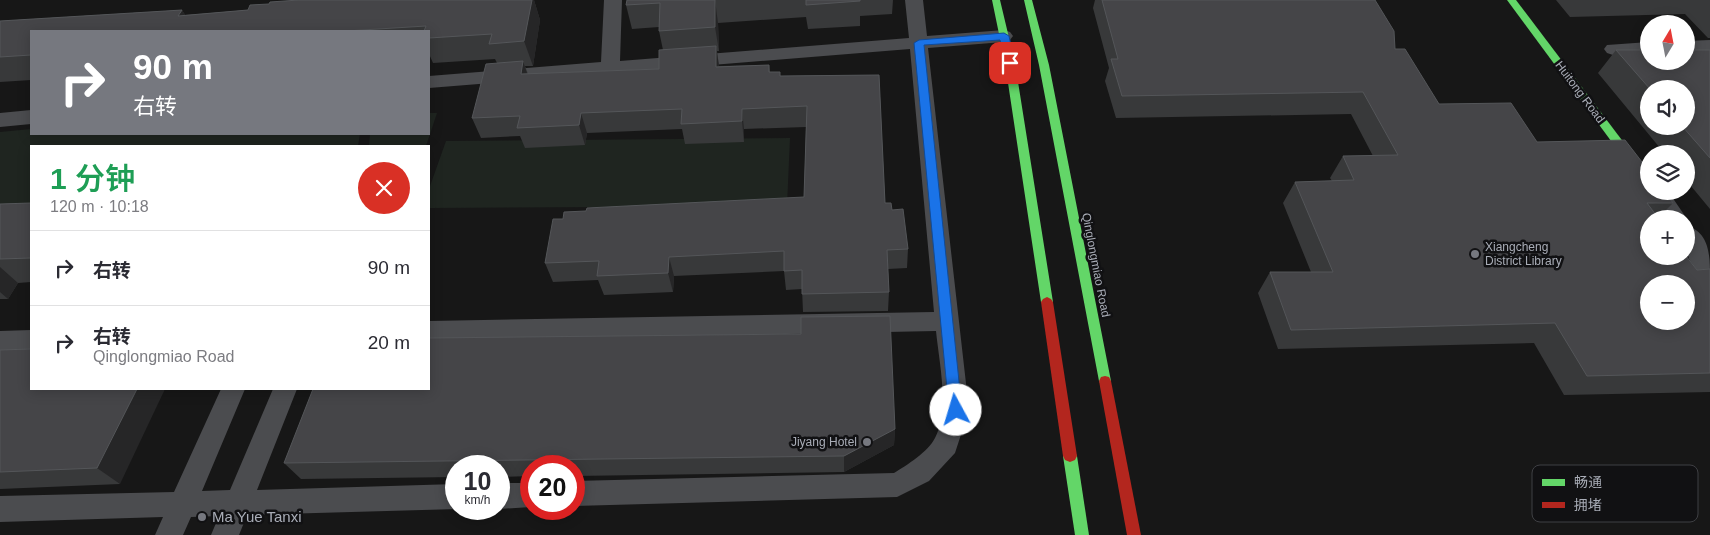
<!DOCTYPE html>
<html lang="zh">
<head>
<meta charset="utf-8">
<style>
  body { margin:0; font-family:Arial,"Noto Sans SC",sans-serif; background:#f2f2f3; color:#2b2b33; height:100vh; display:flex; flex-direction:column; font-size:19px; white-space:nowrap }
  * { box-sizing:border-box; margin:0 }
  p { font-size:16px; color:#7c7c81 }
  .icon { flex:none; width:28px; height:28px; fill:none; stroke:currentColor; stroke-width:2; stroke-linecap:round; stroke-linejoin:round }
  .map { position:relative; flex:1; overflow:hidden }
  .panel { position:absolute; left:30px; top:145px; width:400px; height:245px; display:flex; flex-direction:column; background:#fff; border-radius:0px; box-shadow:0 2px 12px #0003 }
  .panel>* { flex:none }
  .hud { position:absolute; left:30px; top:30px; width:400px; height:105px; border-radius:0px; box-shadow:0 2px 12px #0003; background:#76787f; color:#fff; overflow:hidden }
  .needle { width:32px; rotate:10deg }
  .buttons { position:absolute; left:1640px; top:15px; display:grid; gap:10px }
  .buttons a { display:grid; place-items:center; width:55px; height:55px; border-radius:50%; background:#fff; box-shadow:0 2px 12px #0003; font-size:25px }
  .speed { position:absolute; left:445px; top:455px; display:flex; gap:10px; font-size:25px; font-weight:700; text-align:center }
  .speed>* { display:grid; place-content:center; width:65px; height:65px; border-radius:50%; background:#fff; box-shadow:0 2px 12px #0003; line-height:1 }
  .speed small { font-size:12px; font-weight:400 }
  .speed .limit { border:8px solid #d22; background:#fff; color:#111 }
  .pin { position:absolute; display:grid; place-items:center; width:42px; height:42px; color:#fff; margin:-21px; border-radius:10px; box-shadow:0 2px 8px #0006 }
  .me { position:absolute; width:55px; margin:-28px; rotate:354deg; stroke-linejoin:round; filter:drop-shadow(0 0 4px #0008) }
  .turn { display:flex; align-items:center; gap:18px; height:105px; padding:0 20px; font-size:22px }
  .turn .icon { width:65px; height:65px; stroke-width:2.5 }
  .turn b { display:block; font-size:35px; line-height:42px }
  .round { display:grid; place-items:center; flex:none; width:52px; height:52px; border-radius:26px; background:#f2f2f3 }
  .head { display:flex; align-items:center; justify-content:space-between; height:85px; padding:0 20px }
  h1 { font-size:30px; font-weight:600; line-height:38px; color:#1e9e55 }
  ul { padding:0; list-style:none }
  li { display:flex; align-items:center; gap:15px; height:75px; padding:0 20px; border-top:1px solid #e1e1e2 }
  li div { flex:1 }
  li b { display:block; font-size:19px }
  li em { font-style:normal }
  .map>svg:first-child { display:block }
  .green { fill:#1f2520 }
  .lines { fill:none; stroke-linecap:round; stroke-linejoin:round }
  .lane { fill:#4b4c4f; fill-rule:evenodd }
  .street { fill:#4b4c4f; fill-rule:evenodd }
  .fast { fill:#63d668; fill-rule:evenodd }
  .jam { fill:#b3261e; fill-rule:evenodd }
  .wall { fill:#38393a; fill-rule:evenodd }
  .shaded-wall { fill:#262627 }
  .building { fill:#454548; stroke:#545659; fill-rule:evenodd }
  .route { fill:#1a73e8; stroke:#114b97 }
  .poi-dot { fill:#76787f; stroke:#111113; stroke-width:2 }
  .labels { text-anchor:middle; stroke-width:5; stroke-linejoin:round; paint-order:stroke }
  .street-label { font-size:12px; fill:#a9adb7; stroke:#111113 }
  .poi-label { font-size:12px; fill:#a9adb7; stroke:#111113; text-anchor:start }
  .near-poi-label { font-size:15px; fill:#a9adb7; stroke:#111113; text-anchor:start }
  .key { fill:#111113; stroke:#3f4044; stroke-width:1 }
  .key-label { font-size:14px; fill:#a9adb7 }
</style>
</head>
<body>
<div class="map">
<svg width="1710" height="535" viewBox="0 0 1710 535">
  <rect width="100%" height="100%" fill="#171717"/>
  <g class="green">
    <polygon points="429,113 437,113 426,146 369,146 370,134 429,134"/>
    <polygon points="31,129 31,134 360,134 358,146 31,146 31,213 0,214 0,132"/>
    <polygon points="790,138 787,206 429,208 429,189 446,141"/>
  </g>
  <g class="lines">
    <g class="lane">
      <path d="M 604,0 L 622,0 L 620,61 L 909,38 L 905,0 L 923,0 L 927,36 L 1004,30 L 1010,32 L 1013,36 L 1010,40 L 1004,42 L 928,48 L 969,410 L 955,453 L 929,481 L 897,497 L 574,506 L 574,481 L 894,473 C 907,465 928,452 935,438 C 950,410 939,362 936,331 L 429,341 L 429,321 L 934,312 L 910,49 L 429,88 L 429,76 L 601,62 Z"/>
      <polygon points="1710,40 1710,52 1686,53 1686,41"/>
      <polygon points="1649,42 1649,54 1613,55 1607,53 1604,49 1607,45"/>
      <polygon points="31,110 31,124 0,127 0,113"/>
      <polygon points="31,330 31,350 0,351 0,331"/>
      <polygon points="221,389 245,389 202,491 230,490 273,389 297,389 257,490 456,484 456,509 458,509 247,515 239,535 211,535 219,516 191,517 183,535 155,535 163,517 0,522 0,496 174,492"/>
      <polygon points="499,483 531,483 531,507 499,509"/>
    </g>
    <g class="street">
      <polygon points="1649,183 1649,191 1668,191 1687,219 1686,221 1686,219 1660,219 1641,191 1645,184"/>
      <path d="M 1686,225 C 1710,233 1710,255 1710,278 C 1684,269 1686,247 1686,225 Z"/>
    </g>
    <g class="fast">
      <polygon points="992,0 1000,0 1015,63 1053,302 1051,305 1043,305 1041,302 1005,63"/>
      <polygon points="1024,0 1032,0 1049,65 1111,381 1109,385 1105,386 1101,385 1099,381 1039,65"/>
      <polygon points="1507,0 1516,0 1649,176 1649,188 1645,187"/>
      <polygon points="1070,450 1075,452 1077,456 1089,535 1075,535 1063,456 1065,452"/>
    </g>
    <g class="jam">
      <polygon points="1047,297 1051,299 1053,302 1077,456 1075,460 1070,462 1065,460 1063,456 1041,302 1043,299"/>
      <polygon points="1105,376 1109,377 1111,381 1141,535 1127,535 1099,381 1101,377"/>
    </g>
  </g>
  <g class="wall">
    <polygon points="299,0 534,0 540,20 533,66 525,66 528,74 659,69 663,50 659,31 659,27 632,29 626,5 627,0 893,0 892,14 860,16 860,26 808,29 806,17 718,23 719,51 717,51 719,66 769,65 770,72 781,76 879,75 885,203 892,210 908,249 907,268 888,269 889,292 888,311 803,312 802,289 786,290 784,271 674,276 673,292 604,295 598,280 553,282 545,263 563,219 586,211 804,197 806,127 744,129 744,142 685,144 682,129 587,133 585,145 525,148 520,136 481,138 472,118 497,63 495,59 433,63 429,54 429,31 31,31 31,80 0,82 0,21 182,10 185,15 248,10 269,4"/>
    <polygon points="1095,0 1375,0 1395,49 1439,104 1537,142 1673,203 1658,218 1697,270 1710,269 1710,392 1564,395 1534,343 1278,349 1258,293 1270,272 1311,272 1283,203 1295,182 1332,181 1330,178 1343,156 1373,156 1351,114 1116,118 1105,81 1109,68 1093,8"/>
    <polygon points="1556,0 1710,0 1710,38 1708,38 1685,14 1570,17"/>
    <path d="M 1616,50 L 1710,50 L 1710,209 L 1686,180 L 1686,154 L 1665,154 L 1598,73 ZM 1649,89 L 1686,89 L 1686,126 L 1649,126 Z"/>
    <polygon points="31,203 31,282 18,283 8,299 0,299 0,204"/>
    <polygon points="801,334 895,429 894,445 844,472 574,476 574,466 531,466 531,476 499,477 499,466 456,466 456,477 301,479 284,463"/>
    <polygon points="0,350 120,484 0,489"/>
  </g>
  <g class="shaded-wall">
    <polygon points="532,0 534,0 540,20 533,66 524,41"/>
    <polygon points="715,0 718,23 719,51 715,27"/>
    <polygon points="182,10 196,31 178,16"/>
    <polygon points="716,46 719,66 716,67"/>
    <polygon points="523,61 530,82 521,74"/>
    <polygon points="742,109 744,129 744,142 742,121"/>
    <polygon points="581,113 587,133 585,145 579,125"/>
    <polygon points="669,257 674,276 673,292 668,273"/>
    <polygon points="0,267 18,283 8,299 0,292"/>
    <polygon points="137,389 165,389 120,484 97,468"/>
    <polygon points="895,429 894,445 844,472 844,456"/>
  </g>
  <g class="building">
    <polygon points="299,0 532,0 524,41 489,44 492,34 429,38 429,31 424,31 426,26 346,31 31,31 31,55 0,57 0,21 182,10 178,16 248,10 250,5 269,4 270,2"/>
    <polygon points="627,0 715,0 715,27 659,31 660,3 626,5"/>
    <polygon points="806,0 860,0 860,1 806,5"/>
    <path d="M 1102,0 L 1375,0 L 1394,31 L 1395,49 L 1405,49 L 1439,104 L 1511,103 L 1537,142 L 1625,140 L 1649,171 L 1649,191 L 1664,191 L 1673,203 L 1647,203 L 1659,219 L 1649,219 L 1649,256 L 1686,256 L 1697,270 L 1710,269 L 1710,373 L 1587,376 L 1555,323 L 1291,330 L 1270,272 L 1333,272 L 1295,182 L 1354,180 L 1343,156 L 1398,155 L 1363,92 L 1122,96 L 1111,59 L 1118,59 ZM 1649,284 L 1686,284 L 1686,321 L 1649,321 Z"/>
    <polygon points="716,46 716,67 769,65 769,72 780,72 780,76 879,75 885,203 891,203 892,210 903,209 908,249 887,250 889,292 802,294 802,270 784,271 784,251 669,257 668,273 597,276 599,261 545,263 553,219 563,219 564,212 586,211 587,208 804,197 807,106 742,109 742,121 681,124 682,109 581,113 579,125 517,128 520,116 472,118 486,64 523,61 521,74 659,69 659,50"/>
    <polygon points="1616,50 1649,50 1649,61 1686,61 1686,50 1710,50 1710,158 1682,126 1686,126 1686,89 1650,89"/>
    <polygon points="31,203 31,258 0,259 0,204"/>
    <polygon points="890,316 895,429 844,456 284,463 313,389 429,389 429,338 801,334 801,317"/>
    <polygon points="31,349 31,389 137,389 97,468 0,472 0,350"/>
  </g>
  <polygon class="route" points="1004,33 1009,36 1015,63 1010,66 1006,63 1000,40 924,45 962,410 960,414 956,416 951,414 949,410 914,43 919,40"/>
  <g class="poi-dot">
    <circle cx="1475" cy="254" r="5"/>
    <circle cx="867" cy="442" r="5"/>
    <circle cx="202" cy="517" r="5"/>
  </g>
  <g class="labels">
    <g class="street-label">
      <text transform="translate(1580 92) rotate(53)" y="4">Huitong Road</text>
      <text transform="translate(1096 265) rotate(79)" y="4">Qinglongmiao Road</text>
    </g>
    <g class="poi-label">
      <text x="1485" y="251">Xiangcheng<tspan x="1485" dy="14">District Library</tspan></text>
      <text x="857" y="446" text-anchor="end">Jiyang Hotel</text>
    </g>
    <g class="near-poi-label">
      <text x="212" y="522">Ma Yue Tanxi</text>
    </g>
  </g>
  <rect x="1532" y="465" width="166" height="57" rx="8" class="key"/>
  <rect x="1542" y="479" width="23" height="7" fill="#63d668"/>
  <rect x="1542" y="502" width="23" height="6" fill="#b3261e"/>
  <g class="key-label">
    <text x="1574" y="487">畅通</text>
    <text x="1574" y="510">拥堵</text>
  </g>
</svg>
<div class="buttons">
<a><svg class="needle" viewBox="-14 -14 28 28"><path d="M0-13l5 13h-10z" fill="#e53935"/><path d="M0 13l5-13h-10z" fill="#7c7c81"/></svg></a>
<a><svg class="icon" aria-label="sound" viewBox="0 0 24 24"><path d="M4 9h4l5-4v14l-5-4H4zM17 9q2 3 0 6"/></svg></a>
<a><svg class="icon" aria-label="layers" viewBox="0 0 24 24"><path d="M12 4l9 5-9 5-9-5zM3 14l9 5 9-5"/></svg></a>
<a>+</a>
<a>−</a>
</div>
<div class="speed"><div>10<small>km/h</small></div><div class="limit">20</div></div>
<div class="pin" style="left:1010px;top:63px;background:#d93025"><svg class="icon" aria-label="arrive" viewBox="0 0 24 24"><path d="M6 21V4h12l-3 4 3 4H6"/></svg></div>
<svg class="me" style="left:956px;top:410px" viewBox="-20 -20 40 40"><circle r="19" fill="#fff"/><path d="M0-13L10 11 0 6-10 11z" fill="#1a73e8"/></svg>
<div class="hud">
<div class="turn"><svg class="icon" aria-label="right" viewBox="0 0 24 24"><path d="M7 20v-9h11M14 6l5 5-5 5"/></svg><div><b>90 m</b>右转</div></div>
</div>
<section class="panel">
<div class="head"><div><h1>1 分钟</h1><p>120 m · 10:18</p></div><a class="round" style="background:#d93025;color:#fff"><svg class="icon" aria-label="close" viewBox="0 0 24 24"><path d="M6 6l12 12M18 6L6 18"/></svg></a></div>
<ul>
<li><svg class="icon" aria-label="right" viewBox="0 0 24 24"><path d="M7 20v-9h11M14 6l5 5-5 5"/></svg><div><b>右转</b></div><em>90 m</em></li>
<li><svg class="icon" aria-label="right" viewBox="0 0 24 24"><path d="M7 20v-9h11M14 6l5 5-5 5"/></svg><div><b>右转</b><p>Qinglongmiao Road</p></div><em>20 m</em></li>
</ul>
</section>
</div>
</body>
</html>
